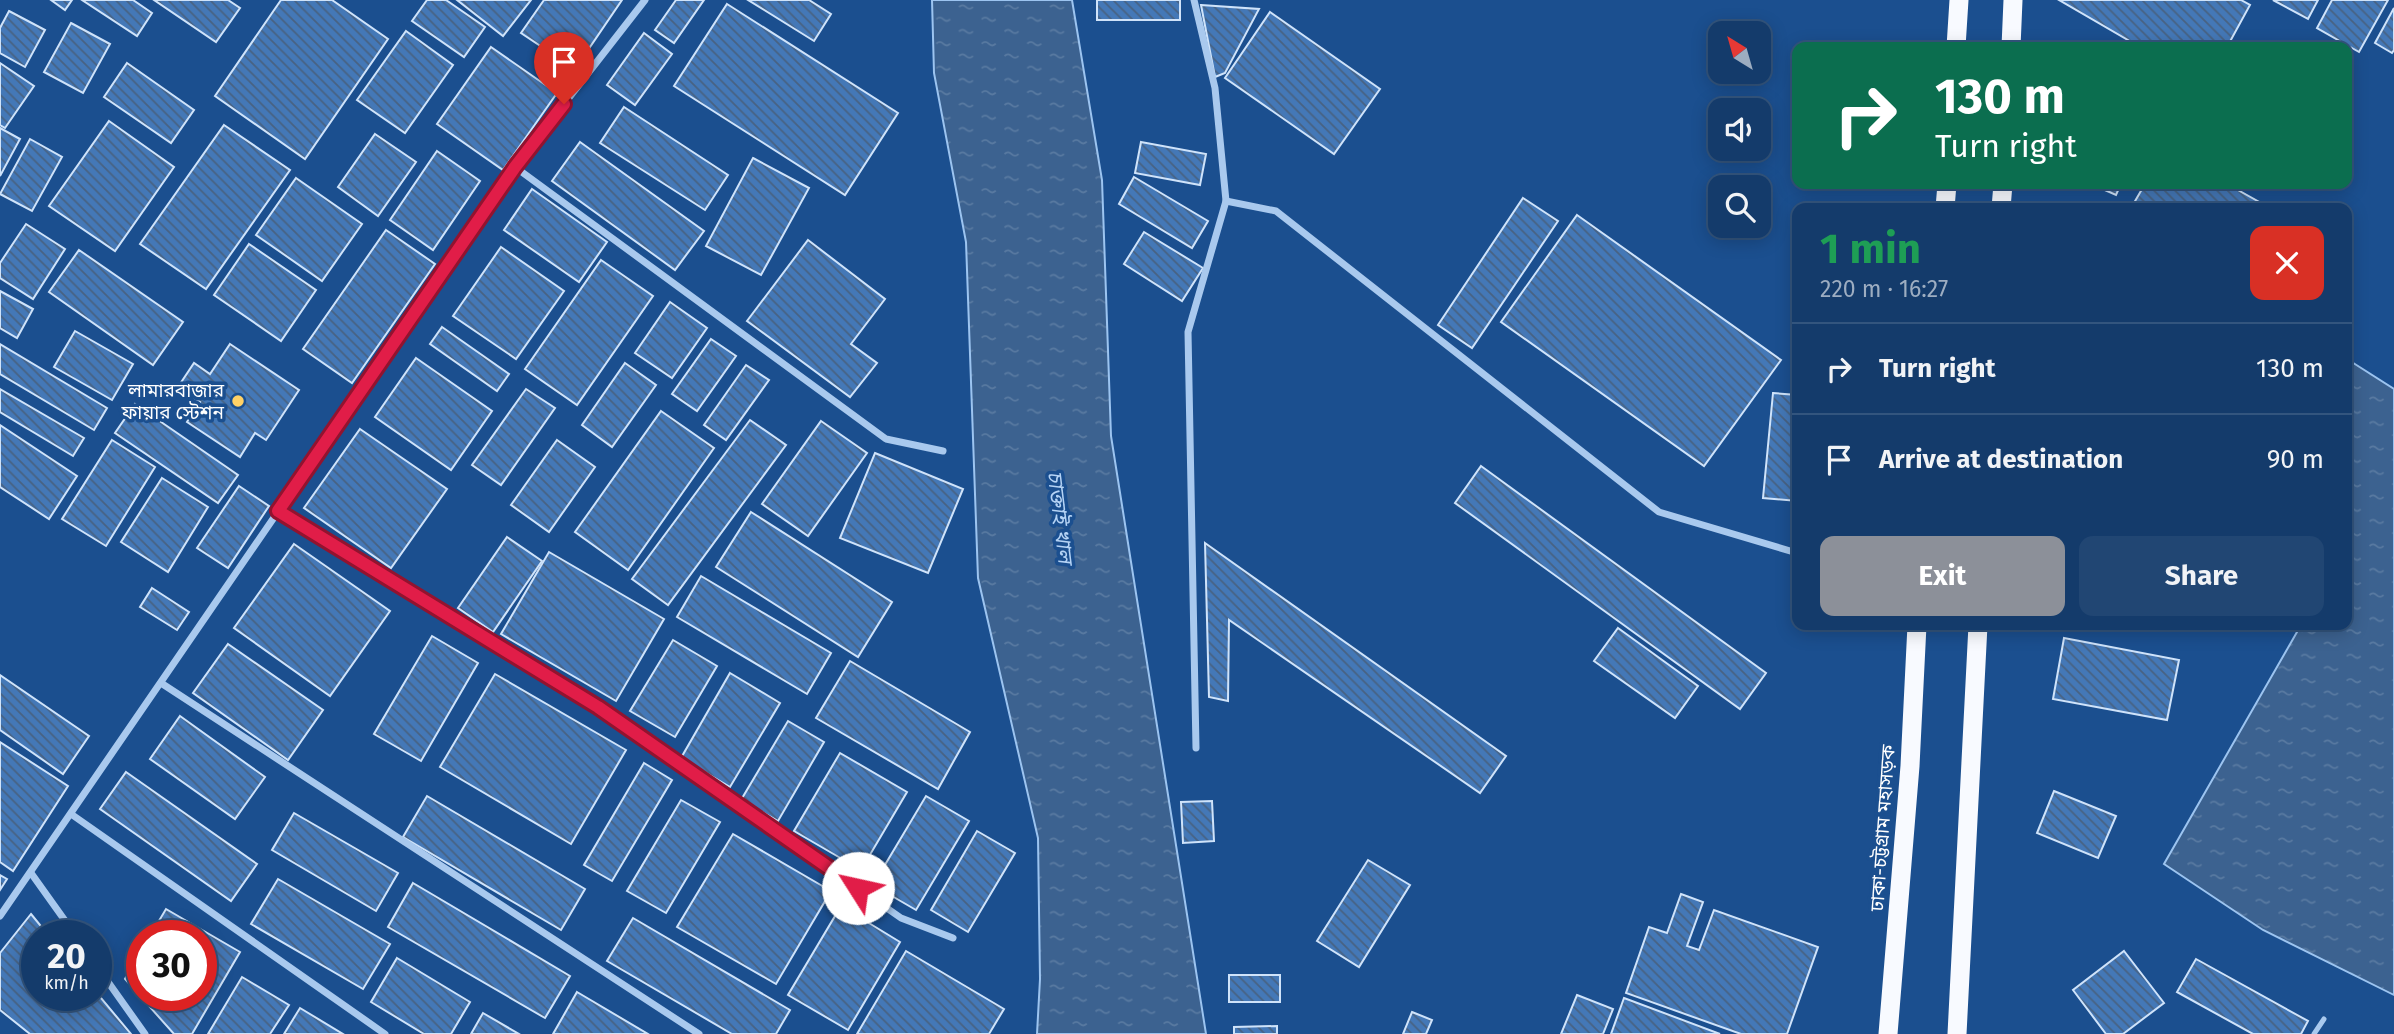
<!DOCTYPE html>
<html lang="en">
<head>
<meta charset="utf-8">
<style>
  body { margin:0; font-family:"Fira Sans","Noto Sans Bengali",sans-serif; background:#214673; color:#f1f3f6; height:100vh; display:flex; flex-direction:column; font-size:26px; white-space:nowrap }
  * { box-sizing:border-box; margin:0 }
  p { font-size:23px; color:#9dadc1 }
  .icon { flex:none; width:38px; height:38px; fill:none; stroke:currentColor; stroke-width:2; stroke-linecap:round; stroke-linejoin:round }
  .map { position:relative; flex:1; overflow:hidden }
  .sheet { position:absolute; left:1792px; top:203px; width:560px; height:427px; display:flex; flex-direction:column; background:#143b6b; border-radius:14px; box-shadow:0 4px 18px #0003,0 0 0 2px #33557e }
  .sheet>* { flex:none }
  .hud { position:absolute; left:1792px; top:42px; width:560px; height:147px; border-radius:14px; box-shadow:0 4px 18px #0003,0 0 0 2px #33557e; background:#0b6e4f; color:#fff; overflow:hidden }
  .needle { width:46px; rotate:323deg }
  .buttons { position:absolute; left:1708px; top:21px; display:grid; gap:14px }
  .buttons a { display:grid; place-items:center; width:63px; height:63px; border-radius:14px; background:#143b6b; box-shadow:0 4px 18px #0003,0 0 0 2px #33557e; font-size:35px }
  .speed { position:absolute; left:21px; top:920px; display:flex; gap:14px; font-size:35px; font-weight:700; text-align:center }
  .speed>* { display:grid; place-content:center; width:91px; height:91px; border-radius:50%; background:#143b6b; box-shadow:0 4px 18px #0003,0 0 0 2px #33557e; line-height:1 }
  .speed small { font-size:18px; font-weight:400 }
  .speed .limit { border:10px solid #d22; background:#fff; color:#111 }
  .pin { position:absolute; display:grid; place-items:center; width:60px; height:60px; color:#fff; margin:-72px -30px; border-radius:50% 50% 50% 0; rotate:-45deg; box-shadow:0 0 7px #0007 }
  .pin .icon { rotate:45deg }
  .me { position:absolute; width:77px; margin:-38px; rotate:305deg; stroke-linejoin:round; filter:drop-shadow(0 0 5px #0008) }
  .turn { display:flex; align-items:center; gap:24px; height:147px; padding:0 28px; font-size:32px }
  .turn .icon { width:91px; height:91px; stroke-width:2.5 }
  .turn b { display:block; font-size:49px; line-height:60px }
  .round { display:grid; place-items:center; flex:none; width:74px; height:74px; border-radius:14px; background:#214673 }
  .head { display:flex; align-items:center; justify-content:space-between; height:119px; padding:0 28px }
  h1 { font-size:42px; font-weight:700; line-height:52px; color:#1e9e55 }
  .action { display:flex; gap:14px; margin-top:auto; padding:14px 28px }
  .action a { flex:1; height:80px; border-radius:14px; background:#8c9099; color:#fff; font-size:28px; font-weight:700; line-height:80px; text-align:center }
  .action a+a { background:#214673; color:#f1f3f6 }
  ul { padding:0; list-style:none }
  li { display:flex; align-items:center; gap:21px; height:91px; padding:0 28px; border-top:2px solid #33557e }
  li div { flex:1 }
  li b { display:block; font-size:26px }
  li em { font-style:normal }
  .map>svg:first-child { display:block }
  .water { fill:url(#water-ripples); stroke:#9cc4f0; stroke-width:2 }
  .building { fill:url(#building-back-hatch); stroke:#cfe3fa; stroke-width:2 }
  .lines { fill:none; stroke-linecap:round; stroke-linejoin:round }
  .service { stroke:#a9c9ee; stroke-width:5 }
  .minor { stroke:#a9c9ee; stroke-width:7 }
  .trunk { stroke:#f8faff; stroke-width:19 }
  .route-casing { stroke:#92132f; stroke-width:18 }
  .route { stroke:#e11d48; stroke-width:12 }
  .poi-dot { fill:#ffd166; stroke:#1b4f8f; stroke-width:2.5 }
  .labels { text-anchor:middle; stroke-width:7; stroke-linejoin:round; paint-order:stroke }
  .poi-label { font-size:19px; fill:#fff; stroke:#1b4f8f; text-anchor:end }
  .street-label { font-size:19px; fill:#fff; stroke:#1b4f8f }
  .water-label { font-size:21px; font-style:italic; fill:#b5d3f5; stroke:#1b4f8f }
</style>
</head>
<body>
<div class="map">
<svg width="2394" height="1034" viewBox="0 0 2394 1034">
  <defs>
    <pattern id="water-ripples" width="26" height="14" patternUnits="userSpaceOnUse" patternTransform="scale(1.75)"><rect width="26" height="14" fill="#3c6290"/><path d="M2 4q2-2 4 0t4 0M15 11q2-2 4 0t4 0" fill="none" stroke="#597aa1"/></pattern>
    <pattern id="building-back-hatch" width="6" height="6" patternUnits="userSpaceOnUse" patternTransform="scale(1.75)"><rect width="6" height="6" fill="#4478b7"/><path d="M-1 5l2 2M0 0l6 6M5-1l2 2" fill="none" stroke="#486282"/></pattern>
  </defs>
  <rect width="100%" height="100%" fill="#1b4f8f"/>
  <g class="water">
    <polygon points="932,0 1072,0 1102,180 1111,436 1206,1034 1037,1034 1040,979 1038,838 978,578 966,242 934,73"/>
    <polygon points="2347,359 2394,389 2394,995 2263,930 2164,864 2301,625 2347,625"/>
  </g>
  <g class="building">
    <polygon points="51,0 72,0 65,10"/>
    <polygon points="82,0 133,0 152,13 137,36"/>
    <polygon points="154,0 228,0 240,8 216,42"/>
    <polygon points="281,0 332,0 388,39 305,159 215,96"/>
    <polygon points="427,0 446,0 485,27 464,57 412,21"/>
    <polygon points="457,0 531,0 503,36"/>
    <polygon points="544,0 622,0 575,69 521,33"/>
    <polygon points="676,0 704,0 674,43 655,30"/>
    <polygon points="748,0 809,0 831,14 814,41"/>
    <rect x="1097" y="0" width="83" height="20"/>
    <polygon points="2059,0 2241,0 2250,5 2227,47 2140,47"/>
    <polygon points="2273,0 2318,0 2308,19"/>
    <polygon points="2332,0 2388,0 2359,52 2317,28"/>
    <polygon points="727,4 898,113 845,195 674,86"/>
    <polygon points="1201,5 1259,9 1225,73 1215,77"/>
    <polygon points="2394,8 2394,50 2392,53 2375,43"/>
    <polygon points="9,11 45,30 25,67 0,53 0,28"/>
    <polygon points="1270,12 1380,89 1334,154 1225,78"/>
    <polygon points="71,23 110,44 83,93 44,72"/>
    <polygon points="406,31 453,65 405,133 357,100"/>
    <polygon points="644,33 672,54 635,105 607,85"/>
    <polygon points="491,47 557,93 503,170 437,124"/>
    <polygon points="0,63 34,86 5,128 0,125"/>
    <polygon points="127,63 194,110 171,143 104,97"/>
    <polygon points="624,107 728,175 705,210 600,143"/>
    <polygon points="109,121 174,167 115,251 49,206"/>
    <polygon points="224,125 290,170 206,289 140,244"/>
    <polygon points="0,128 20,139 0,176"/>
    <polygon points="375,134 416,162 378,216 338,187"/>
    <polygon points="30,139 62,157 32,211 0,194"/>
    <polygon points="580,142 704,231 675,270 552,181"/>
    <polygon points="1141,142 1206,154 1200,185 1135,173"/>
    <polygon points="437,151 480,181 433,250 390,220"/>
    <polygon points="753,158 809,188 761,275 706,246"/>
    <polygon points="1134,177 1208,221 1192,248 1119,204"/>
    <polygon points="296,178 362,224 322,281 256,235"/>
    <polygon points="2091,184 2121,184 2116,195"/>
    <polygon points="2145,184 2227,184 2270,208 2131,208"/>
    <polygon points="532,189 607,242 579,282 504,230"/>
    <polygon points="1523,198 1558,221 1472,348 1438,325"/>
    <polygon points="1577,215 1781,360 1704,466 1501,322"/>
    <polygon points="26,224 65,249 33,299 0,278 0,263"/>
    <polygon points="386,230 435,264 352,383 303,349"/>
    <polygon points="1144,232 1203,268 1182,301 1124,264"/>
    <polygon points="808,240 885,299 851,344 877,363 850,397 747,321"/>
    <polygon points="249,244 316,290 281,341 214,295"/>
    <polygon points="501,247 564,291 516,359 453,316"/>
    <polygon points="79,250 183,322 153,365 49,292"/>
    <polygon points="601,260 653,296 577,405 525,369"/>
    <polygon points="0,291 33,309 17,338 0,328"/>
    <polygon points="670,302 707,328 672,378 635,353"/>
    <polygon points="442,327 509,374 497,391 430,344"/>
    <polygon points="75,331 133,364 112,400 54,367"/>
    <polygon points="711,339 736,356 697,411 672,394"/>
    <polygon points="0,344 107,408 94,430 0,374"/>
    <polygon points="230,344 299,390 266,440 255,433 240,457 187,422 200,402 178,387 194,363 210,374"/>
    <polygon points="416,358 492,411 451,470 375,417"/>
    <polygon points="625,363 656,385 612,447 582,425"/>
    <polygon points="746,365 769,380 726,440 704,425"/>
    <polygon points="0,389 84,438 73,456 0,412"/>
    <polygon points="526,389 555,408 501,485 472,465"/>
    <polygon points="1773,393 1797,395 1797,501 1763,498"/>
    <polygon points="135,404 238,475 218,503 115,433"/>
    <polygon points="661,411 714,448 628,570 575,532"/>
    <polygon points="750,420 786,445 668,605 632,579"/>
    <polygon points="821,421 867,453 808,536 762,504"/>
    <polygon points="0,425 77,476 49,519 0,487"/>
    <polygon points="360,429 447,489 391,568 304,508"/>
    <polygon points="112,440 155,467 106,546 62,519"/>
    <polygon points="557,440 595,467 549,532 511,505"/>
    <polygon points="875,453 963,489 928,573 840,538"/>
    <polygon points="1481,466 1766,673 1740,709 1455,503"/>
    <polygon points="162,478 208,507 168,572 121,542"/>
    <polygon points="239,486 269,506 228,568 197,548"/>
    <polygon points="751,512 892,602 858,657 716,567"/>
    <polygon points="507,537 542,561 493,632 458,608"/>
    <polygon points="1205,543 1506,756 1480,793 1229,620 1228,701 1209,697"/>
    <polygon points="294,544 390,611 330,696 234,628"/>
    <polygon points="549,552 664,619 616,701 501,634"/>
    <polygon points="701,576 831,653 807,694 677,617"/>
    <polygon points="152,588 189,612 177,630 140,607"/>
    <polygon points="1618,628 1698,686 1675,718 1594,661"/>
    <polygon points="432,636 478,663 421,761 374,734"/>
    <polygon points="2064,638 2179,660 2167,720 2053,699"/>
    <polygon points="673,640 717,666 675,737 630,711"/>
    <polygon points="228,644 323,710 288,760 193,693"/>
    <polygon points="850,661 970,732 938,789 816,718"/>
    <polygon points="730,673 780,703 730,787 681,758"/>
    <polygon points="495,674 626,750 571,844 440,767"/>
    <polygon points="0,675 89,736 63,774 0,730"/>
    <polygon points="180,716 265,777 235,819 150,759"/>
    <polygon points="788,721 824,742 778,821 741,800"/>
    <polygon points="0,742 68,786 13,871 0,862"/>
    <polygon points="840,753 907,792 861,870 794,831"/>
    <polygon points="644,763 672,780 612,881 584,865"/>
    <polygon points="126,772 257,864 231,901 100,809"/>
    <polygon points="2054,791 2116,816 2098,858 2037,833"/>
    <polygon points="427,796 585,889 561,930 403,837"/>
    <polygon points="926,796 969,821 916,910 873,885"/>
    <polygon points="681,800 720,822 666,913 627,891"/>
    <polygon points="1212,801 1214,841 1183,843 1181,802"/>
    <polygon points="294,813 398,873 376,911 272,850"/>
    <polygon points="977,831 1015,853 968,932 931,910"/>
    <polygon points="733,834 831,891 776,984 677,927"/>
    <polygon points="1368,860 1410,885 1359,967 1317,941"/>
    <polygon points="0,875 7,879 0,890"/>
    <polygon points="278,879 390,944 363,989 251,924"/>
    <polygon points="413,883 570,976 545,1018 388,927"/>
    <polygon points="1681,894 1703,902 1687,946 1699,950 1714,910 1818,947 1787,1034 1741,1034 1626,993 1649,927 1667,933"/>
    <polygon points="841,906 900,942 848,1030 788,995"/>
    <polygon points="166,909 240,952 192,1034 174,1034 125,979 142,950 142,996 201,996 201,936 150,936"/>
    <polygon points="31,914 49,936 37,936 37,996 96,996 96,992 131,1034 30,1034 0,1010 0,953"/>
    <polygon points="633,918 790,1010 776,1034 732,1034 607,961"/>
    <polygon points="906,951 1004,1009 989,1034 857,1034"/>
    <polygon points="2124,951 2164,1003 2123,1034 2106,1034 2073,990"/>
    <polygon points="397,958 470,1002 451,1034 424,1034 371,1002"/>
    <polygon points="2196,959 2308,1021 2301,1034 2253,1034 2177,992"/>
    <rect x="1229" y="975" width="51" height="27"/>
    <polygon points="242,977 289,1005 270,1034 208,1034"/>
    <polygon points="577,992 648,1034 553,1034"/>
    <polygon points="1577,995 1613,1009 1603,1034 1561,1034"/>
    <polygon points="1624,998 1720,1034 1611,1034"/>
    <polygon points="300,1008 343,1034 284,1034"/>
    <polygon points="1412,1012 1432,1020 1426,1034 1403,1034"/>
    <polygon points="483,1013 519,1034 471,1034"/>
    <polygon points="1277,1026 1277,1034 1234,1034 1234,1027"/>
  </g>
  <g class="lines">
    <polyline class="service" points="2314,1034 2324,1019"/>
    <g class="minor">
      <polyline points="1194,0 1215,88 1226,201 1188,332 1196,748"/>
      <polyline points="515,167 886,439 943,451"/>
      <polyline points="1226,201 1276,211 1659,512 1797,553"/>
      <polyline points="278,511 599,707 901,918 953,938"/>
      <polyline points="161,683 699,1034"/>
      <polyline points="71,814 385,1034"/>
      <polyline points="31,873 76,936"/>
      <polyline points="0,916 515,167 645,0"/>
      <polyline points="96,965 145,1034"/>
    </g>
    <g class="trunk">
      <polyline points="1956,47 1959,0"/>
      <polyline points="2011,47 2013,0"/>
      <polyline points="1945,208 1947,184"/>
      <polyline points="2001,208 2003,184"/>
      <polyline points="1888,1034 1910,766 1917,625"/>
      <polyline points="1957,1034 1978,625"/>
    </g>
  </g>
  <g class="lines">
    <defs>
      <polyline id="route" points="564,104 515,167 278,511 598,707 858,888"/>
    </defs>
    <use href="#route" class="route-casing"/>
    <use href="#route" class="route"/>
  </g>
  <circle class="poi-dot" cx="238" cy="401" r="7"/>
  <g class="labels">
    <g class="poi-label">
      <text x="224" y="397">লামারবাজার<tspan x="224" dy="22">ফায়ার স্টেশন</tspan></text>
    </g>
    <g class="street-label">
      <text transform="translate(1882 828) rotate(-86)" y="7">ঢাকা-চট্টগ্রাম মহাসড়ক</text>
    </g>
    <g class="water-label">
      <text transform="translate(1060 517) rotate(83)" y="7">চাক্তাই খাল</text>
    </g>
  </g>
</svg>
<div class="buttons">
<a><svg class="needle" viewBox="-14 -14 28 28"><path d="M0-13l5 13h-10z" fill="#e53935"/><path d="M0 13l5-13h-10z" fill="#9dadc1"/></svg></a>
<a><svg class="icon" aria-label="sound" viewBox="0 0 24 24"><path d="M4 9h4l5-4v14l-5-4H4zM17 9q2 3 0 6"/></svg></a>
<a><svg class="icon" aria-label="search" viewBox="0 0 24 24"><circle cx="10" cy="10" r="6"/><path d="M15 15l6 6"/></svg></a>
</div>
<div class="speed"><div>20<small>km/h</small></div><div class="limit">30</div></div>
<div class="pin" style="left:564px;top:104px;background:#d93025"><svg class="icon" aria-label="arrive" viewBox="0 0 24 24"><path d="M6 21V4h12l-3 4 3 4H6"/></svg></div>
<svg class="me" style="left:858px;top:888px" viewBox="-20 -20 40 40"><circle r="19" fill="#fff"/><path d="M0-13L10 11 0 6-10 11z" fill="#e11d48"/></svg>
<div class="hud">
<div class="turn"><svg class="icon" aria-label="right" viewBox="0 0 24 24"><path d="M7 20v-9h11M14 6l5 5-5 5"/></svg><div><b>130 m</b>Turn right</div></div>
</div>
<section class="sheet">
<div class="head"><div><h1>1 min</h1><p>220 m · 16:27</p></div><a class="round" style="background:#d93025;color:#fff"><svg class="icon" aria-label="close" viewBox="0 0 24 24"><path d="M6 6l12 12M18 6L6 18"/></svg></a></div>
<ul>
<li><svg class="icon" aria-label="right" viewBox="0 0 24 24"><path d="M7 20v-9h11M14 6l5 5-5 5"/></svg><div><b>Turn right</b></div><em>130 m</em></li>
<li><svg class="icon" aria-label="arrive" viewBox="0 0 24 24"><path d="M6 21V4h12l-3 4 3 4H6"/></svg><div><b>Arrive at destination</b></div><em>90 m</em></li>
</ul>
<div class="action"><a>Exit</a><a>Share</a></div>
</section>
</div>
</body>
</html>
